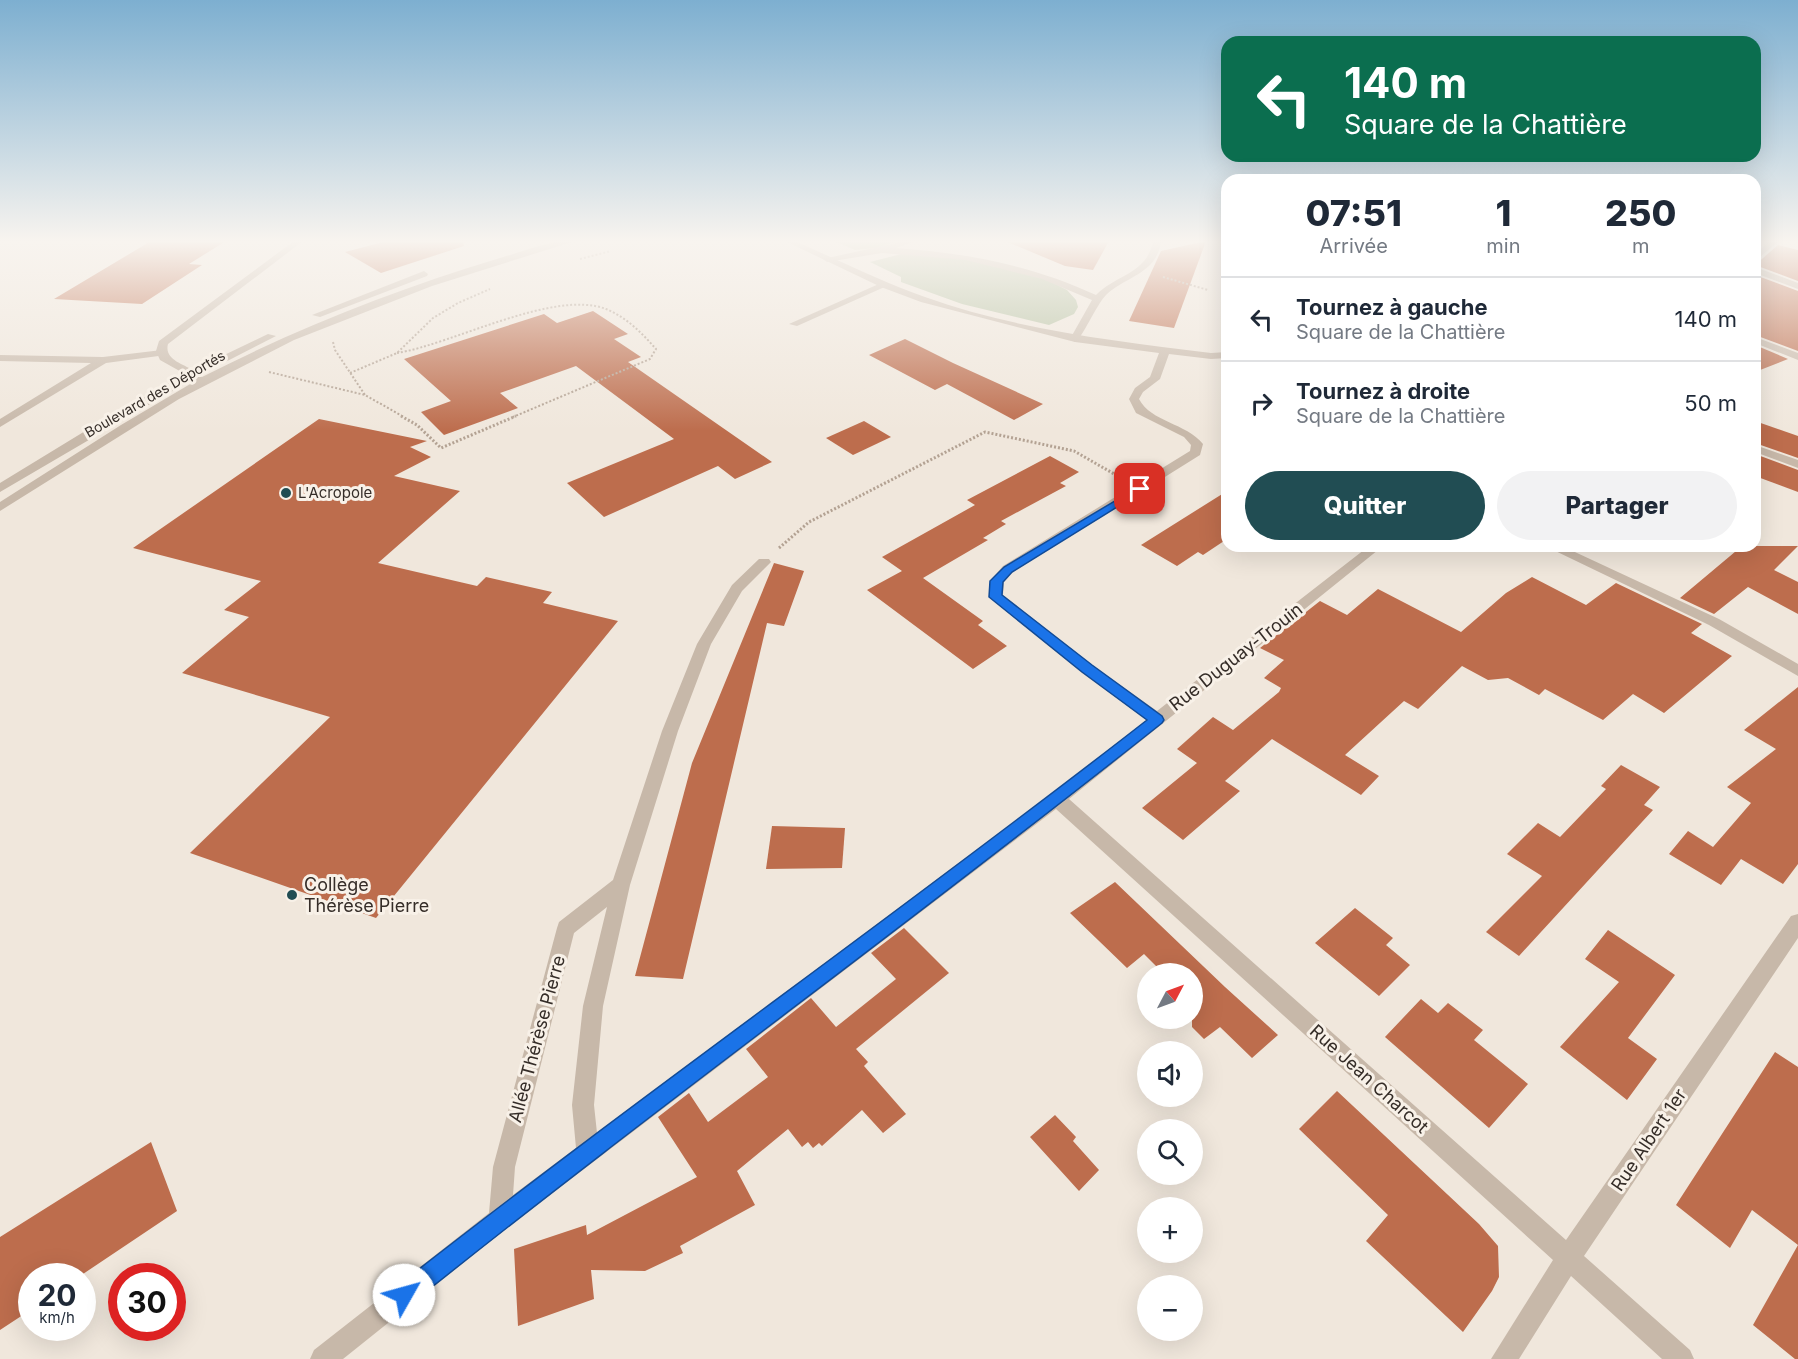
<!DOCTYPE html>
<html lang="fr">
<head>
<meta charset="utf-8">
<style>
  body { margin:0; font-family:Inter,sans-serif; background:#f2f2f3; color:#1f2937; height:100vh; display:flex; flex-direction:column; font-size:22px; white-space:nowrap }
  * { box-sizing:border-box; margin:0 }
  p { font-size:20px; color:#747a83 }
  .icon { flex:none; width:33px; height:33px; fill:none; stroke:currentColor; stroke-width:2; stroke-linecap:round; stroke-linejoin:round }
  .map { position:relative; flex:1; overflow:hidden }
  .drawer { position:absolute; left:1221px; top:174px; width:540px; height:378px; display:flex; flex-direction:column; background:#fff; border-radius:18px; box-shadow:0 6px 24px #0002 }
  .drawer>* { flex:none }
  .banner { position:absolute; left:1221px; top:36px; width:540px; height:126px; border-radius:18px; box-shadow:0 6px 24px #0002; background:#0b6e4f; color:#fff; overflow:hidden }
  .needle { width:39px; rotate:49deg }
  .buttons { position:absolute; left:1137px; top:963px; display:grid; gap:12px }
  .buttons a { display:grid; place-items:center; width:66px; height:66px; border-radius:50%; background:#fff; box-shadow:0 6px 24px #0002; font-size:30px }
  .speed { position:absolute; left:18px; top:1263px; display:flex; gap:12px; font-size:30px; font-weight:700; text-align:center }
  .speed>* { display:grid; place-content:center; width:78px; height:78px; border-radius:50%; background:#fff; box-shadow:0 6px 24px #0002; line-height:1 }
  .speed small { font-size:15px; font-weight:400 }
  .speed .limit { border:9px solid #d22; background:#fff; color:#111 }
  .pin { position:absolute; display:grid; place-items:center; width:51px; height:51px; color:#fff; margin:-26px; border-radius:12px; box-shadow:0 3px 9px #0006 }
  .me { position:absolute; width:66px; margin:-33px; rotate:52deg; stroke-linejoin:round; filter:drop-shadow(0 0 4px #0008) }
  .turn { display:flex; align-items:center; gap:21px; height:126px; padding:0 24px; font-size:27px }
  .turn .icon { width:78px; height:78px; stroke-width:2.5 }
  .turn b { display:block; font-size:42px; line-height:51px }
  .eta { display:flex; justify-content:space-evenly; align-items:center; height:102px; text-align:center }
  .eta b { font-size:36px; font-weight:800; line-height:42px }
  .primary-button { display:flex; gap:12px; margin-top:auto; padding:12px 24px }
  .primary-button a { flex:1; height:69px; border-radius:36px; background:#214d53; color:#fff; font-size:24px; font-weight:800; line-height:69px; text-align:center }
  .primary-button a+a { background:#f2f2f3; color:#1f2937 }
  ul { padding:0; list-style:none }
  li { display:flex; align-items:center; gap:18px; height:84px; padding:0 24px; border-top:2px solid #e0e1e3 }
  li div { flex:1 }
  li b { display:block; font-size:22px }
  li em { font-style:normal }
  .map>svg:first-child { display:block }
  .green { fill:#b1be9d }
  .building { fill:#bd6d4d }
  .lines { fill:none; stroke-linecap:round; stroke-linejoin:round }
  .path-far1 { stroke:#b3a293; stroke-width:2; stroke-dasharray:2 2; stroke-linecap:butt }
  .path { stroke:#b3a293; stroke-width:3; stroke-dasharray:2 2; stroke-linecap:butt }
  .service { fill:#c7b8a9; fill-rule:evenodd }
  .minor { fill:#c7b8a9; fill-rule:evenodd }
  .tertiary { fill:#c7b8a9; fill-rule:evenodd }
  .route { fill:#1a73e8; stroke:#114b97; stroke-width:1.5 }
  .poi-dot { fill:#214d53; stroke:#f8f1e8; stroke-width:2 }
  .labels { text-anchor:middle; stroke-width:6; stroke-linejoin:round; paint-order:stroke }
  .far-street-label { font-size:14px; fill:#352d28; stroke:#f8f1e8 }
  .poi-label { font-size:15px; fill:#352d28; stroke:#f8f1e8; text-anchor:start }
  .near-street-label { font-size:18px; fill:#352d28; stroke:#f8f1e8 }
  .near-poi-label { font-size:18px; fill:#352d28; stroke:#f8f1e8; text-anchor:start }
</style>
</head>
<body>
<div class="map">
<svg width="1798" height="1359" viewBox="0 0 1798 1359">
  <rect width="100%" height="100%" fill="#f0e7dc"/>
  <g class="green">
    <polygon points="834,241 899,241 876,248 855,250"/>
    <polygon points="905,253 952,256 1046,279 1067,290 1076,300 1078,307 1074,314 1049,325 962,304 901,282 901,277 870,262"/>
  </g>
  <g class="building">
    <polygon points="151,241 226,241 189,264 202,265 142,304 54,299"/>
    <polygon points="387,241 463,241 464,246 381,273 345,252"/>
    <polygon points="1005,241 1109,241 1093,270 1065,266"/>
    <polygon points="1206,241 1174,328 1129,321 1161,251"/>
    <polygon points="1778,245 1798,250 1798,281 1755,265"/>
    <polygon points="1755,275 1798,291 1798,351 1755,335"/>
    <polygon points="593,311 628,334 614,339 641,357 628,362 772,462 735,479 718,466 604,517 567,483 674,439 576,366 500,393 518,408 444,435 421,412 451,401 404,359 544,314 557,323"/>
    <polygon points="905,339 953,363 1043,404 1014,420 947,384 935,390 869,355"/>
    <polygon points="1755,345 1788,359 1755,372"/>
    <polygon points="319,419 427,441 410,447 431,457 394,476 460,491 378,563 477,586 486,577 552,592 543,603 618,621 376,918 190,853 330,717 182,673 249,617 224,610 261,581 133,548"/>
    <polygon points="864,421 891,437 853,455 826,438"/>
    <polygon points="1755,421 1798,436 1798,458 1755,443"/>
    <polygon points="1755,454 1798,470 1798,492 1755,476"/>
    <polygon points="1050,456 1079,472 1060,483 1066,486 1001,521 1006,524 983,538 988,540 923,578 983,621 978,625 1007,646 973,669 867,590 902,571 882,557 975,505 967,500"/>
    <polygon points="1227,491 1227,539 1203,555 1198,552 1177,566 1141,545"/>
    <polygon points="1742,546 1798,546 1774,570 1798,582 1798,614 1748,587 1714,614 1680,598"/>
    <polygon points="774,563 804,571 784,626 767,623 683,979 635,976 692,763"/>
    <polygon points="1532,577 1586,605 1616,583 1702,624 1691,633 1732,656 1664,713 1633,694 1603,720 1545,689 1539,695 1508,678 1488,680 1462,666 1418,709 1404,701 1345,755 1379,776 1361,795 1272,739 1225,781 1240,791 1183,840 1142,808 1197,763 1177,749 1213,717 1233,730 1279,692 1281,688 1264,678 1284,660 1260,648 1320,601 1347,615 1378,589 1461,632 1506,593"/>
    <polygon points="1798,687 1798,864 1783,884 1741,859 1721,885 1669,854 1688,831 1713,847 1751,803 1727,787 1776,749 1744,730"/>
    <polygon points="1621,765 1660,787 1644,805 1653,810 1519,956 1486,932 1542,876 1507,854 1538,823 1560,837 1606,789 1601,786"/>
    <polygon points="772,826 845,828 842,868 766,869"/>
    <polygon points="1115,882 1225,987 1278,1035 1252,1058 1220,1027 1204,1039 1192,1027 1192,974 1164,974 1144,954 1127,968 1070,913"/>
    <polygon points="1355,908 1393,938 1386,945 1410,965 1379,996 1315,943"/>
    <polygon points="904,928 949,973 856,1049 868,1062 864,1066 906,1114 883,1133 862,1110 822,1146 819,1143 813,1148 808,1142 802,1147 788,1129 737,1171 755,1205 680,1246 683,1253 645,1271 591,1270 594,1299 518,1326 514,1249 586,1225 587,1235 697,1177 658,1117 689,1093 708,1122 768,1077 746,1049 811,998 836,1027 896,979 871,953"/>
    <polygon points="1608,930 1675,975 1628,1038 1657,1059 1627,1100 1560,1047 1619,982 1585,959"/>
    <polygon points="1421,999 1438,1013 1448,1003 1483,1030 1474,1040 1528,1084 1489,1128 1385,1037"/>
    <polygon points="1775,1052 1798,1067 1798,1359 1795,1359 1753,1325 1798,1245 1752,1210 1730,1248 1676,1205"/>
    <polygon points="1337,1091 1479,1224 1498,1246 1499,1277 1492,1291 1463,1332 1366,1241 1388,1215 1299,1129"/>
    <polygon points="1055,1115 1076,1137 1073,1141 1099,1170 1079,1191 1030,1137"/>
    <polygon points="151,1142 177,1211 80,1276 32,1276 32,1309 0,1330 0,1237"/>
  </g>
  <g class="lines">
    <g class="path-far1">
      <polyline points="580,259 611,251"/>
      <polyline points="1163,277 1208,290"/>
      <polyline points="333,342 335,350 365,395"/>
      <path d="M 397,353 C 453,344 554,289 606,309 C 626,317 642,333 656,349 L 650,359 L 513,417"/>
      <polyline points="269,372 365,395 404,417"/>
      <polyline points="350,373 397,353 433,318 458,303 490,289"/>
    </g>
    <g class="path">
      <polyline points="401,416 417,425 441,448 516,416"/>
      <polyline points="779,548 809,522 985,432 1074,451 1116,475"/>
    </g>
    <g class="service">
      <path d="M 905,241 L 916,241 L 896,248 C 966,253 1032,265 1096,295 C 1117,274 1147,274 1153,241 L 1161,241 C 1157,274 1126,276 1106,295 C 1096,305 1082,339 1075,342 L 1070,339 L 1092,300 L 1042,279 L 966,260 L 882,253 L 827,262 L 823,259 Z"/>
      <polygon points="881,283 889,285 797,326 789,324"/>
    </g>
    <g class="minor">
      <path d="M 785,241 L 795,241 C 838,260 880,281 925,297 C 1017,330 1115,341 1211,353 L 1227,352 L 1227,358 L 1211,359 L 1169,354 L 1160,379 L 1143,392 L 1139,399 C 1151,422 1186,423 1203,444 L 1200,455 L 1013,572 L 1004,582 L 1003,595 L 1092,665 L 1157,711 L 1369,546 L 1383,546 L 1069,799 L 1566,1240 L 1791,916 L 1798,914 L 1798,938 L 1584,1256 L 1690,1350 L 1694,1359 L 1662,1359 L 1571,1276 L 1519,1359 L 1491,1359 L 1553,1260 L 1056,809 L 508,1227 L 343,1359 L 310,1359 L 314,1350 L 489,1213 L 493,1167 L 557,928 L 559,922 L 613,880 L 662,731 L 697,644 L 732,585 L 759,559 L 769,559 L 771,562 L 742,591 L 711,644 L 678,731 L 630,885 L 603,1006 L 594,1105 L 597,1133 L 1051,794 L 1147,720 L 1082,673 L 989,597 L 990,581 L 1003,566 L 1190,451 L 1191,445 L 1184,437 L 1136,413 L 1129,399 L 1135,388 L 1150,377 L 1159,353 L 1075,342 L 921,302 L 881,287 ZM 607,907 L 583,1006 L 572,1105 L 576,1148 L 513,1195 L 515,1167 L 574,933 Z"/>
      <polygon points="1770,241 1779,241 1755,261 1755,254"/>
      <polygon points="1755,267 1798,283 1798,289 1755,273"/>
      <polygon points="162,350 167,353 166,355 106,363 0,427 0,419 91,363 0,361 0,355 103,357"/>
      <polygon points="1755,445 1798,460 1798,468 1755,452"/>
      <polygon points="1545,546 1562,546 1719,619 1798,664 1798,676 1709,625"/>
    </g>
    <g class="tertiary">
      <path d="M 294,241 L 303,241 L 168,344 C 164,359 182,364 193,370 L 268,334 L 276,336 L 200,375 L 202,377 C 298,328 397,289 500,258 C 523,252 552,239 575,241 L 432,286 L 294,340 L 179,399 L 0,511 L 0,502 L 121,425 L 197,380 L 193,379 L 0,492 L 0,483 L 95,425 L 185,374 L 160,360 L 156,351 L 159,341 Z"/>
      <polygon points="424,271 428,274 427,276 320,317 312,315"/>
      <polygon points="1755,337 1798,353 1798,360 1755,343"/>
    </g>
  </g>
  <linearGradient id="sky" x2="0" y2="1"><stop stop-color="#7dafd0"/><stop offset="0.56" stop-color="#f8f4ef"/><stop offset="1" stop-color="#f8f4ef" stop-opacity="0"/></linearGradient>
  <rect width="1798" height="431" fill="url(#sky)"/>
  <path class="route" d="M 1140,486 L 1143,487 L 1143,491 L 1012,572 L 1003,582 L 1002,595 L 1092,665 L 1162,716 L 1164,720 L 1162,723 C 915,920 659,1105 412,1303 L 404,1306 L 396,1303 L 393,1295 L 396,1287 C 643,1093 900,913 1147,720 L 1082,672 L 989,597 L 990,581 L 1004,567 Z"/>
  <g class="poi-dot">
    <circle cx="286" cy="493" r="6"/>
    <circle cx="292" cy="895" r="6"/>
  </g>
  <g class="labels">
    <g class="far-street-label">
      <text transform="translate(155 394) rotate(-30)" y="5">Boulevard des Déportés</text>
    </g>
    <g class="poi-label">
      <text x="298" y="498">L'Acropole</text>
    </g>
    <g class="near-street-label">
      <text transform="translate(1236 657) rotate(-38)" y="6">Rue Duguay-Trouin</text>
      <text transform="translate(537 1039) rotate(-75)" y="6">Allée Thérèse Pierre</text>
      <text transform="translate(1369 1079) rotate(42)" y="6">Rue Jean Charcot</text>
      <text transform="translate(1649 1140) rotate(-56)" y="6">Rue Albert 1er</text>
    </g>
    <g class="near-poi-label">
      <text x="304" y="891">Collège<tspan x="304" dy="21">Thérèse Pierre</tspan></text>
    </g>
  </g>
</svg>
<div class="buttons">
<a><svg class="needle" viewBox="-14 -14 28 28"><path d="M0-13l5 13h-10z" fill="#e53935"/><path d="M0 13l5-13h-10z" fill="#747a83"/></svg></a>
<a><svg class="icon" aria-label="sound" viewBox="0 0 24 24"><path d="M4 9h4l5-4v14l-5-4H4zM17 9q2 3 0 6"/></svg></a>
<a><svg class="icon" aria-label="search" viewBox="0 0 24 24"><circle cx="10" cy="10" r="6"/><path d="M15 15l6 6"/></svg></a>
<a>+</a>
<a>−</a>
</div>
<div class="speed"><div>20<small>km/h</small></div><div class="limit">30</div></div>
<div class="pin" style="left:1140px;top:489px;background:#d93025"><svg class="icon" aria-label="arrive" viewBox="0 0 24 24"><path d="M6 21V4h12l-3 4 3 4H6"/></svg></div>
<svg class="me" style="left:404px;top:1295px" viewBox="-20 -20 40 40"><circle r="19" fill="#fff"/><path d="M0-13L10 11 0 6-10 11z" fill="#1a73e8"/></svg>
<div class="banner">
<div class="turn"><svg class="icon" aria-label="left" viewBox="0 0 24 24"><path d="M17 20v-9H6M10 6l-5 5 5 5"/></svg><div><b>140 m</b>Square de la Chattière</div></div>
</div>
<section class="drawer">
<div class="eta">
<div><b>07:51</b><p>Arrivée</p></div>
<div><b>1</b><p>min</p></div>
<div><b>250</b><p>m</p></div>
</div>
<ul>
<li><svg class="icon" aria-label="left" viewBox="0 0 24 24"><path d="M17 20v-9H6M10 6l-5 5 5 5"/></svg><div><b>Tournez à gauche</b><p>Square de la Chattière</p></div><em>140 m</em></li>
<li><svg class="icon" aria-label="right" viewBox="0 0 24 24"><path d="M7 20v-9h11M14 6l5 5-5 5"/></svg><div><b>Tournez à droite</b><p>Square de la Chattière</p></div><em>50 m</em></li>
</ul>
<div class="primary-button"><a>Quitter</a><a>Partager</a></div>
</section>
</div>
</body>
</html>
